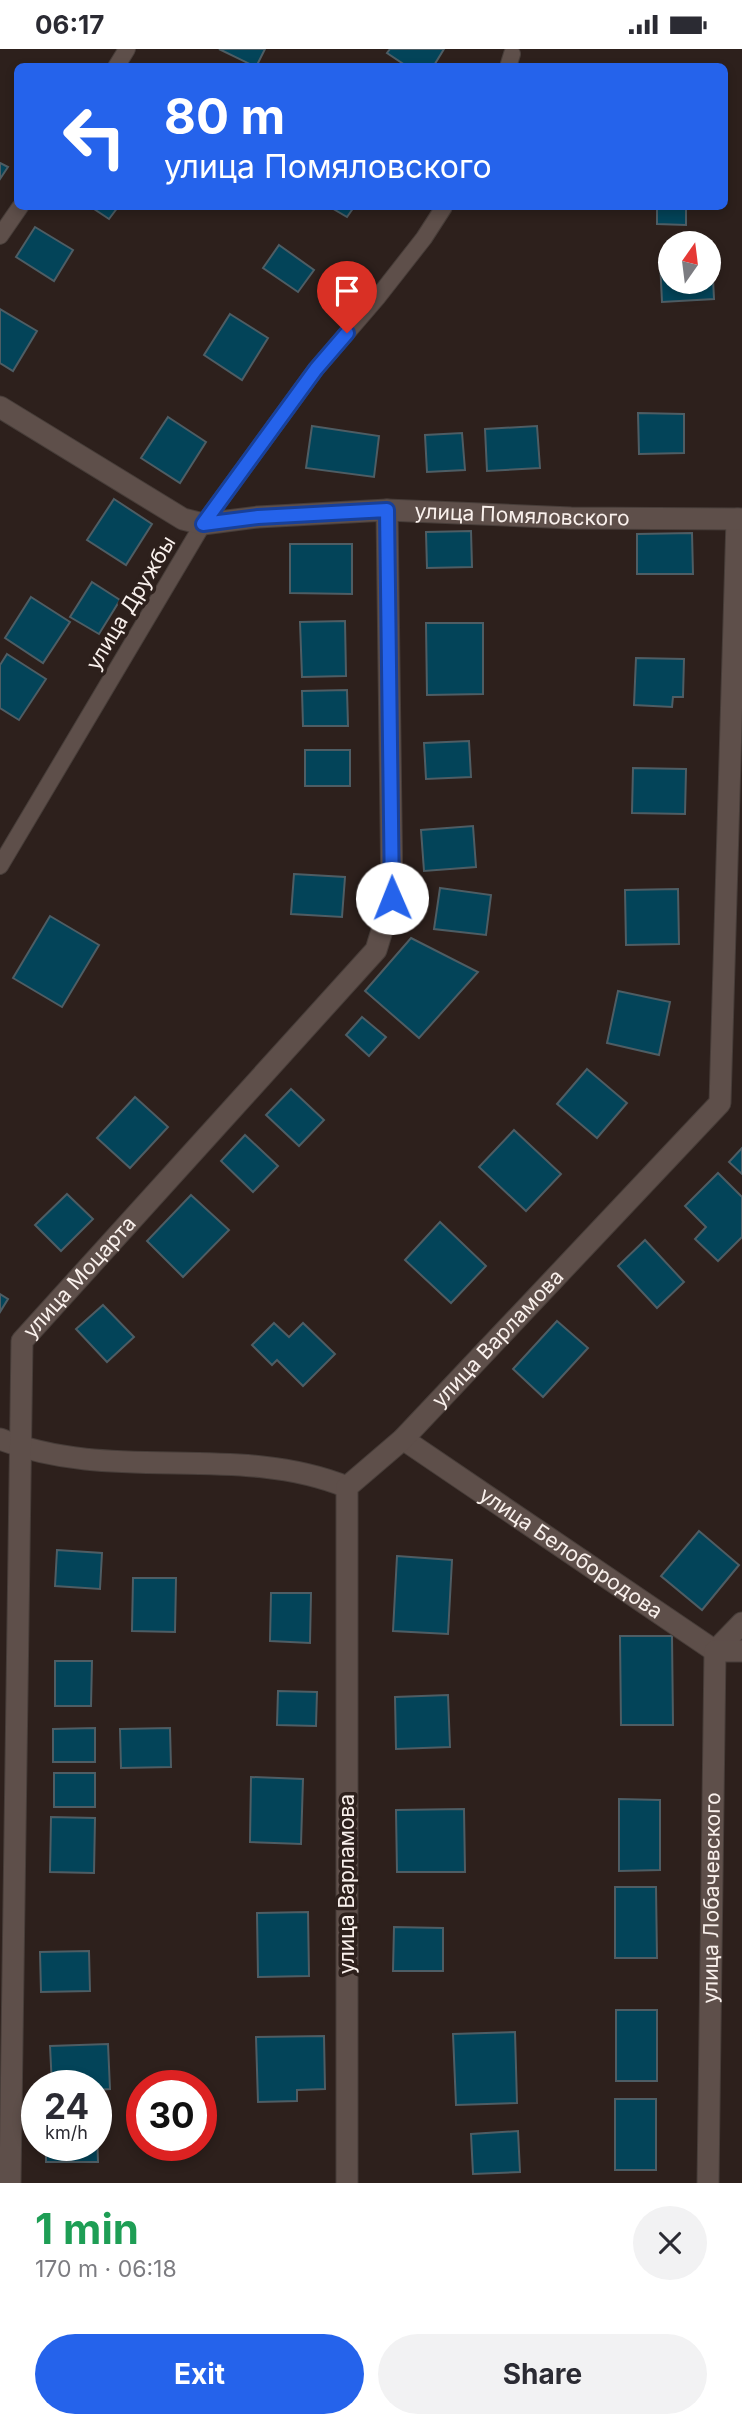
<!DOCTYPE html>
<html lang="en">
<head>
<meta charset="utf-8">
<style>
  body { margin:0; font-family:Inter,sans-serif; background:#f2f2f3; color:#2b2b33; height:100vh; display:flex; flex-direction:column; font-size:26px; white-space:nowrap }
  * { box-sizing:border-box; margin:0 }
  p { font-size:23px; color:#7c7c81 }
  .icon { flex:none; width:38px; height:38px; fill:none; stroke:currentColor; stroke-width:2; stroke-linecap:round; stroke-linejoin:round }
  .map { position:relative; height:2134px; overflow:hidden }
  .sheet { display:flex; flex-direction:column; background:#fff; flex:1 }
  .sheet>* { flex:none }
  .top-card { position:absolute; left:14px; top:14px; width:714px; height:147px; border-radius:10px; box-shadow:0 4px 10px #0003; background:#2563eb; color:#fff; overflow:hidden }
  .needle { width:46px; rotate:14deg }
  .controls { position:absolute; left:658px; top:182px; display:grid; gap:14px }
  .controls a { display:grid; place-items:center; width:63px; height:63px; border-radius:50%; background:#fff; box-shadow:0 4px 10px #0003; font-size:35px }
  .speed { position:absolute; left:21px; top:2021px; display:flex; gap:14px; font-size:35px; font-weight:700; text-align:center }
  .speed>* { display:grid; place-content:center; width:91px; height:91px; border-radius:50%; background:#fff; box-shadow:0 4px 10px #0003; line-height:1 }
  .speed small { font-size:18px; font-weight:400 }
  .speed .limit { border:10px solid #d22; background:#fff; color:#111 }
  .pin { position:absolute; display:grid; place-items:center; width:60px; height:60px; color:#fff; margin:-72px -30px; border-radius:50% 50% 50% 0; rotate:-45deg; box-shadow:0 0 7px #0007 }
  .pin .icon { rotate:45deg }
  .me { position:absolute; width:77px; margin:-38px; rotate:359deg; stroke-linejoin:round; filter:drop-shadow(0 0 5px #0008) }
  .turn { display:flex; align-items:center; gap:24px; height:147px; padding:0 35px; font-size:32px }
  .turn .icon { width:91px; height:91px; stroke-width:2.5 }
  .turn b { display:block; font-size:49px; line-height:60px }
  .round { display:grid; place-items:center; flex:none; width:74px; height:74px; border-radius:37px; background:#f2f2f3 }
  .headline { display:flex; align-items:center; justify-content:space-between; height:119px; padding:0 35px }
  h1 { font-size:42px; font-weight:700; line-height:52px; color:#1e9e55 }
  .cta { display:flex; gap:14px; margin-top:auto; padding:14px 35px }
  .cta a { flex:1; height:80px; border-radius:42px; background:#2563eb; color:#fff; font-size:28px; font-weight:700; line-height:80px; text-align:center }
  .cta a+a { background:#f2f2f3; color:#2b2b33 }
  .status { display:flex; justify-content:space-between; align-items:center; height:49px; padding:0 35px; background:#fff; direction:ltr }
  .status svg { height:19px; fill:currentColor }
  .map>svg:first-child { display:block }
  .building { fill:#034459; stroke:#4e5d64; stroke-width:2 }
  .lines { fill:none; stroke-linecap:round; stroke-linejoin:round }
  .service-casing { stroke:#473d39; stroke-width:18 }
  .minor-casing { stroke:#473d39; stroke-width:23 }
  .tertiary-casing { stroke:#473d39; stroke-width:23 }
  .service { stroke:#5e4f4a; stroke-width:16 }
  .minor { stroke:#5e4f4a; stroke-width:21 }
  .tertiary { stroke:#5e4f4a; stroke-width:21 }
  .route-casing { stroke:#184099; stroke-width:18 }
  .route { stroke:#2563eb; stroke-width:12 }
  .labels { text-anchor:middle; stroke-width:7; stroke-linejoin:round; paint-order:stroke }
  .street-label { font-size:21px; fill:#f9f0ec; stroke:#2d201c }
</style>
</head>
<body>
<div class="status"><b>06:17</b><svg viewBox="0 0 49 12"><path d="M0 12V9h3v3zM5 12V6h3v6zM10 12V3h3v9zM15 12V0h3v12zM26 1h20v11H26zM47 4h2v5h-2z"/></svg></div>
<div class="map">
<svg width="742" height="2134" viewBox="0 0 742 2134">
  <rect width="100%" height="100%" fill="#2d201c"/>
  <g class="building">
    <polygon points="219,0 265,0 256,18"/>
    <polygon points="390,0 444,0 433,18 408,18 387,4"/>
    <polygon points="0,114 8,118 0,130"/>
    <polygon points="91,158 118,158 109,170"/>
    <polygon points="330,158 354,158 347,168"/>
    <polygon points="657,158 686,158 686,176 657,175"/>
    <polygon points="35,178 73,201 54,232 16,208"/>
    <polygon points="279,196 314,221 298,243 263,219"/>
    <polygon points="709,209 712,209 714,250 662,253 660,211 670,211 670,233 709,233"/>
    <polygon points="0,260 37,282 13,322 0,314"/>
    <polygon points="230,265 268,289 242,331 204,306"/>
    <polygon points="638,364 684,365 684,404 639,405"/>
    <polygon points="168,368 206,393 180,434 141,409"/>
    <polygon points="312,377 379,387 374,428 306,419"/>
    <polygon points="537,377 540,419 487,422 485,380"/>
    <polygon points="462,384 465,421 427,423 425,386"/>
    <polygon points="114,450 152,475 126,516 87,491"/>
    <polygon points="471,482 472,518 427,519 426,483"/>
    <polygon points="692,484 693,525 637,525 637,485"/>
    <polygon points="290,495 352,495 352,545 290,544"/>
    <polygon points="92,533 120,551 99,585 70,568"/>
    <polygon points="31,548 70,573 43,614 5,589"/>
    <polygon points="345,572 346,627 302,628 300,573"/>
    <polygon points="426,574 483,574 483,645 427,646"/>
    <polygon points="7,605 46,630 19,671 0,659 0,616"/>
    <polygon points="636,609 684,610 683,648 673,648 672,658 634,656"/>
    <polygon points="347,641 348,677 303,677 302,642"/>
    <polygon points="469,692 471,728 426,730 424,694"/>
    <rect x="305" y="701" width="45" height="36"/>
    <polygon points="633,719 686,720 685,765 632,764"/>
    <polygon points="473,777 476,818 424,822 421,781"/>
    <polygon points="294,825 345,828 342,868 291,865"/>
    <polygon points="440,839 491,846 486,886 434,880"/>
    <polygon points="678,840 679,895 626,896 625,841"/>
    <polygon points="50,867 99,896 62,958 13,929"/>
    <polygon points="411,889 478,923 419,989 365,942"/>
    <polygon points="618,942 670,953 659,1006 607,994"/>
    <polygon points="362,968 386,988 369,1007 346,986"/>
    <polygon points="587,1020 627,1054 597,1089 557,1055"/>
    <polygon points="291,1040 324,1071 299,1097 266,1066"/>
    <polygon points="135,1048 168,1078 130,1119 97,1089"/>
    <polygon points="514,1081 561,1125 526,1162 479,1118"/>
    <polygon points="245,1086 278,1117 253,1143 221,1112"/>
    <polygon points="742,1099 742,1125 729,1113"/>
    <polygon points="718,1124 742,1148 742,1188 718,1212 695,1190 706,1178 685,1157"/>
    <polygon points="67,1145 93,1170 61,1202 35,1176"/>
    <polygon points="191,1146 229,1181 183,1228 147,1192"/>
    <polygon points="440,1173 486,1217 451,1254 405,1211"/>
    <polygon points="645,1191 684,1233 657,1259 618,1217"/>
    <polygon points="0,1245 8,1250 0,1263"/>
    <polygon points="103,1256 134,1288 107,1313 76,1280"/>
    <polygon points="557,1272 588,1299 543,1348 513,1320"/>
    <polygon points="274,1274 289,1288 303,1274 335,1305 303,1337 277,1311 272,1316 252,1296"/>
    <polygon points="699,1482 739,1516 702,1561 661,1527"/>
    <polygon points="57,1501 102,1504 100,1540 55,1537"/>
    <polygon points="397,1507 452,1511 448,1585 393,1582"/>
    <polygon points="133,1529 176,1529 175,1583 132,1582"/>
    <polygon points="271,1544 311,1544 310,1594 270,1592"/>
    <polygon points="620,1587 672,1587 673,1676 621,1676"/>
    <polygon points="55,1612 92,1612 91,1657 55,1657"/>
    <polygon points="278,1642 317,1643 316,1677 277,1676"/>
    <polygon points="448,1646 450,1698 396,1700 395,1648"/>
    <polygon points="95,1679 95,1713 53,1713 53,1680"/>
    <polygon points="170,1679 171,1718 121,1719 120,1680"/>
    <rect x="54" y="1724" width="41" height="34"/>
    <polygon points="251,1728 303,1730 301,1795 250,1793"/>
    <polygon points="619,1750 660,1751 660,1821 619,1822"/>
    <polygon points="464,1760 465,1823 397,1823 396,1761"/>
    <polygon points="51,1768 95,1769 94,1824 50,1823"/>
    <polygon points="615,1838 656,1838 657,1909 615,1909"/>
    <polygon points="308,1863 309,1927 258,1928 257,1864"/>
    <polygon points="394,1878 443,1879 443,1922 393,1922"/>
    <polygon points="89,1902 90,1942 41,1943 40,1903"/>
    <rect x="616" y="1961" width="41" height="71"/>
    <polygon points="515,1983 517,2054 456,2056 453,1985"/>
    <polygon points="324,1987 325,2040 297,2041 297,2052 258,2053 256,1988"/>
    <polygon points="108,1995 110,2040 96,2041 96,2037 52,2037 50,1997"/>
    <rect x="615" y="2050" width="41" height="71"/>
    <polygon points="96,2052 98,2113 46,2113 46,2096 96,2096"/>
    <polygon points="518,2082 520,2123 473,2125 471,2085"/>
  </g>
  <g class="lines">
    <defs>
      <g id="service">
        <polyline points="116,18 127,0"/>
        <polyline points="508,18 512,5"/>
        <polyline points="0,187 20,158"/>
        <polyline points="0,817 203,475 316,320 377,249 424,189 444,158"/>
      </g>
      <g id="minor">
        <path d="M 0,1390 C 111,1435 237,1393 347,1438"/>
        <path id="s1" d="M 403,1390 L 715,1602 L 742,1574"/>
        <path id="s2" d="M 10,2134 L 22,1292 L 376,901 L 392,849 L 387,461"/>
        <path id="s3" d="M 347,2134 L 347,1438 L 403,1390 L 720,1054 L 737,470"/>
      </g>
      <g id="tertiary">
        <path id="s4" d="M 0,358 L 183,470 L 203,475 L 258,468 L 387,461 L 571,469 L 742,470"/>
        <path id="s5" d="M 708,2134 L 715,1602 L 742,1602"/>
      </g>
    </defs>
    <use href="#service" class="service-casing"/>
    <use href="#minor" class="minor-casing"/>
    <use href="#tertiary" class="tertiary-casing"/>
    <use href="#service" class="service"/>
    <use href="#minor" class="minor"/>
    <use href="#tertiary" class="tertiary"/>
  </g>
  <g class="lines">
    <defs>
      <polyline id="route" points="347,284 316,320 203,475 258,468 387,461 392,849"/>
    </defs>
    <use href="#route" class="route-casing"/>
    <use href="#route" class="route"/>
  </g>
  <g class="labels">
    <g class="street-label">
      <text dy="7" stroke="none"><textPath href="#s4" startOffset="555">улица Помяловского</textPath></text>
      <text transform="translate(131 554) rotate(-59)" y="7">улица Дружбы</text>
      <text dy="7" stroke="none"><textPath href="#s2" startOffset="928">улица Моцарта</textPath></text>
      <text dy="7" stroke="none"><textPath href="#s3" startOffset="908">улица Варламова</textPath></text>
      <text dy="7" stroke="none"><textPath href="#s1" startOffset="203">улица Белобородова</textPath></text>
      <text transform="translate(347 1835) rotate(-90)" y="7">улица Варламова</text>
      <text dy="7" stroke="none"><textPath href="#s5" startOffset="285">улица Лобачевского</textPath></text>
    </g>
  </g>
</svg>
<div class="controls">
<a><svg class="needle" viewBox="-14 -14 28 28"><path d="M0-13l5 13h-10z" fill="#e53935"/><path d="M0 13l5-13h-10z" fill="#7c7c81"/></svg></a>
</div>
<div class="speed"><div>24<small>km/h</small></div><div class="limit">30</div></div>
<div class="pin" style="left:347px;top:284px;background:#d93025"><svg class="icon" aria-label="arrive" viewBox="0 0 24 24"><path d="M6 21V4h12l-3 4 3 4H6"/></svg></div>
<svg class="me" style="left:392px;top:849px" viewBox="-20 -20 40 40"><circle r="19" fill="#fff"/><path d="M0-13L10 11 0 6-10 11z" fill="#2563eb"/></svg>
<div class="top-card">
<div class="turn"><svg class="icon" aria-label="left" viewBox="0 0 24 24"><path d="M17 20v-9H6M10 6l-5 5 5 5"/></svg><div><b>80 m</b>улица Помяловского</div></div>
</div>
</div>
<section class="sheet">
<div class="headline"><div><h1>1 min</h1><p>170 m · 06:18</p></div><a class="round"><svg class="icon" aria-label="close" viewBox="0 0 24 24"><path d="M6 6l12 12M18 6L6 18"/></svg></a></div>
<div class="cta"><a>Exit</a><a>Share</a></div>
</section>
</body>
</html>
